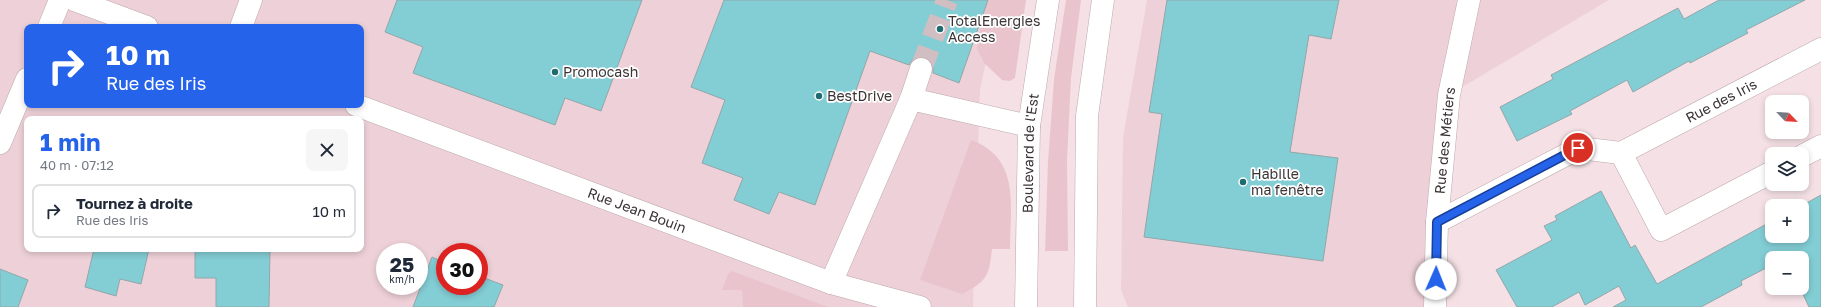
<!DOCTYPE html>
<html lang="fr">
<head>
<meta charset="utf-8">
<style>
  body { margin:0; font-family:"Golos Text",sans-serif; background:#f6f6f7; color:#1f2937; height:100vh; display:flex; flex-direction:column; font-size:15px; white-space:nowrap }
  * { box-sizing:border-box; margin:0 }
  p { font-size:13px; color:#747a83 }
  .icon { flex:none; width:22px; height:22px; fill:none; stroke:currentColor; stroke-width:2; stroke-linecap:round; stroke-linejoin:round }
  .map { position:relative; flex:1; overflow:hidden }
  .sheet { position:absolute; left:24px; top:116px; width:340px; height:136px; display:flex; flex-direction:column; background:#fff; border-radius:8px; box-shadow:0 2px 6px #0003 }
  .sheet>* { flex:none }
  .top-card { position:absolute; left:24px; top:24px; width:340px; height:84px; border-radius:8px; box-shadow:0 2px 6px #0003; background:#2563eb; color:#fff; overflow:hidden }
  .needle { width:26px; rotate:115deg }
  .buttons { position:absolute; left:1765px; top:95px; display:grid; gap:8px }
  .buttons a { display:grid; place-items:center; width:44px; height:44px; border-radius:8px; background:#fff; box-shadow:0 2px 6px #0003; font-size:20px }
  .speed { position:absolute; left:376px; top:243px; display:flex; gap:8px; font-size:20px; font-weight:700; text-align:center }
  .speed>* { display:grid; place-content:center; width:52px; height:52px; border-radius:50%; background:#fff; box-shadow:0 2px 6px #0003; line-height:1 }
  .speed small { font-size:10px; font-weight:400 }
  .speed .limit { border:6px solid #d22; background:#fff; color:#111 }
  .pin { position:absolute; display:grid; place-items:center; width:34px; height:34px; color:#fff; margin:-17px; border:2px solid #fff; border-radius:50%; box-shadow:0 1px 4px #0007 }
  .me { position:absolute; width:44px; margin:-22px; rotate:1deg; stroke-linejoin:round; filter:drop-shadow(0 0 3px #0008) }
  .turn { display:flex; align-items:center; gap:14px; height:84px; padding:0 16px; font-size:18px }
  .turn .icon { width:52px; height:52px; stroke-width:2.5 }
  .turn b { display:block; font-size:28px; line-height:34px }
  .round { display:grid; place-items:center; flex:none; width:42px; height:42px; border-radius:8px; background:#f6f6f7 }
  .head { display:flex; align-items:center; justify-content:space-between; height:68px; padding:0 16px }
  h1 { font-size:24px; font-weight:700; line-height:30px; color:#2563eb }
  ul { padding:0; list-style:none }
  li { display:flex; align-items:center; gap:12px; height:54px; margin:0 8px 6px; padding:0 8px; border:2px solid #e0e1e3; border-radius:8px }
  li div { flex:1 }
  li b { display:block; font-size:15px }
  li em { font-style:normal }
  .map>svg:first-child { display:block }
  .built { fill:#eed1d8; fill-rule:evenodd }
  .green { fill:#eac4cd }
  .building { fill:#83cdd4; stroke:#92a7a9 }
  .lines { fill:none; stroke-linecap:round; stroke-linejoin:round }
  .minor-tunnel { stroke:#d0bec2; stroke-width:22; stroke-dasharray:22 11; stroke-linecap:butt }
  .minor-casing { stroke:#bca8ac; stroke-width:23 }
  .major-casing { stroke:#bca8ac; stroke-width:23 }
  .minor { stroke:#fff; stroke-width:22 }
  .major { stroke:#fff; stroke-width:22 }
  .route-casing { stroke:#184099; stroke-width:10 }
  .route { stroke:#2563eb; stroke-width:7 }
  .poi-dot { fill:#1f6b71; stroke:#fff; stroke-width:1.5 }
  .labels { text-anchor:middle; stroke-width:3.5; stroke-linejoin:round; paint-order:stroke }
  .poi-label { font-size:14px; fill:#3b3335; stroke:#fff; text-anchor:start }
  .street-label { font-size:14px; fill:#3b3335; stroke:#fff }
</style>
</head>
<body>
<div class="map">
<svg width="1821" height="307" viewBox="0 0 1821 307">
  <rect width="100%" height="100%" fill="#f5e1e5"/>
  <g class="built">
    <path d="M 0,0 L 999,0 L 980,90 L 973,307 L 0,307 ZM 27,27 L 361,27 L 361,105 L 27,105 ZM 27,119 L 361,119 L 361,249 L 27,249 ZM 385,252 L 419,252 L 419,286 L 385,286 ZM 445,252 L 479,252 L 479,286 L 445,286 Z"/>
    <polygon points="1147,0 1609,0 1449,95 1435,307 1128,307 1121,290 1123,137"/>
  </g>
  <g class="green">
    <polygon points="985,0 1026,0 1015,78 1010,81 1002,80 984,63 977,49"/>
    <polygon points="1066,0 1081,0 1071,78 1067,160 1068,251 1045,251 1048,162 1054,79"/>
    <path d="M 971,140 C 1021,158 1010,206 1010,249 L 992,249 C 989,277 987,281 962,294 L 920,280 Z"/>
    <polygon points="732,271 828,307 743,307 742,290 722,290 728,274"/>
  </g>
  <g class="building">
    <polygon points="397,0 642,0 601,111 565,98 555,125 413,73 423,47 385,32"/>
    <polygon points="724,0 988,0 959,83 933,73 933,66 930,60 925,57 918,57 912,60 909,65 870,51 815,205 779,192 769,214 734,200 743,178 702,163 725,100 691,87"/>
    <polygon points="1167,0 1339,0 1331,39 1309,35 1290,152 1338,158 1323,261 1144,237 1162,114 1149,112"/>
    <polygon points="1719,0 1805,0 1746,30 1748,33 1690,63 1689,61 1633,92 1627,80 1570,111 1572,114 1517,141 1500,107 1553,79 1551,75 1678,8 1684,19"/>
    <polygon points="1601,191 1631,248 1635,245 1657,284 1772,221 1772,236 1802,236 1802,206 1801,206 1821,195 1821,307 1809,307 1800,288 1802,288 1802,258 1772,258 1772,265 1741,281 1742,285 1701,307 1613,307 1626,300 1619,286 1585,305 1579,292 1552,307 1517,307 1496,270 1552,240 1544,226 1557,220 1555,216"/>
    <polygon points="94,249 149,249 141,284 120,279 116,296 85,287"/>
    <polygon points="195,249 270,249 269,307 216,307 216,278 195,278"/>
    <polygon points="432,257 445,263 445,286 479,286 479,276 503,285 494,307 413,307"/>
    <polygon points="0,269 28,280 18,307 0,307"/>
  </g>
  <g class="lines">
    <polyline class="minor-tunnel" points="921,69 947,0"/>
    <defs>
      <g id="minor">
        <polyline points="74,0 147,27"/>
        <polyline points="49,27 60,0"/>
        <polyline points="241,27 251,0"/>
        <polyline points="911,99 921,69"/>
        <path id="s1" d="M 356,105 L 831,283 L 920,307"/>
        <polyline points="0,143 27,79"/>
        <polyline points="1802,156 1821,146"/>
        <path id="s2" d="M 1772,172 L 1661,230 L 1621,153 L 1821,49"/>
        <polyline points="1437,222 1579,148 1621,153"/>
        <polyline points="831,283 911,99 1029,126"/>
        <path id="s3" d="M 1435,307 L 1437,222 L 1449,95 L 1469,0"/>
      </g>
      <g id="major">
        <path id="s4" d="M 1026,307 L 1029,126 L 1048,0"/>
        <polyline points="1085,307 1087,116 1103,0"/>
      </g>
    </defs>
    <use href="#minor" class="minor-casing"/>
    <use href="#major" class="major-casing"/>
    <use href="#minor" class="minor"/>
    <use href="#major" class="major"/>
  </g>
  <g class="lines">
    <defs>
      <polyline id="route" points="1436,279 1437,222 1578,148"/>
    </defs>
    <use href="#route" class="route-casing"/>
    <use href="#route" class="route"/>
  </g>
  <g class="poi-dot">
    <circle cx="940" cy="29" r="4"/>
    <circle cx="555" cy="72" r="4"/>
    <circle cx="819" cy="96" r="4"/>
    <circle cx="1243" cy="182" r="4"/>
  </g>
  <g class="labels">
    <g class="poi-label">
      <text x="948" y="26">TotalEnergies<tspan x="948" dy="16">Access</tspan></text>
      <text x="563" y="77">Promocash</text>
      <text x="827" y="101">BestDrive</text>
      <text x="1251" y="179">Habille<tspan x="1251" dy="16">ma fenêtre</tspan></text>
    </g>
    <g class="street-label">
      <text dy="5" stroke="none"><textPath href="#s2" startOffset="325">Rue des Iris</textPath></text>
      <text dy="5" stroke="none"><textPath href="#s3" startOffset="167">Rue des Métiers</textPath></text>
      <text dy="5" stroke="none"><textPath href="#s4" startOffset="154">Boulevard de l'Est</textPath></text>
      <text dy="5" stroke="none"><textPath href="#s1" startOffset="300">Rue Jean Bouin</textPath></text>
    </g>
  </g>
</svg>
<div class="buttons">
<a><svg class="needle" viewBox="-14 -14 28 28"><path d="M0-13l5 13h-10z" fill="#e53935"/><path d="M0 13l5-13h-10z" fill="#747a83"/></svg></a>
<a><svg class="icon" aria-label="layers" viewBox="0 0 24 24"><path d="M12 4l9 5-9 5-9-5zM3 14l9 5 9-5"/></svg></a>
<a>+</a>
<a>−</a>
</div>
<div class="speed"><div>25<small>km/h</small></div><div class="limit">30</div></div>
<div class="pin" style="left:1578px;top:148px;background:#d93025"><svg class="icon" aria-label="arrive" viewBox="0 0 24 24"><path d="M6 21V4h12l-3 4 3 4H6"/></svg></div>
<svg class="me" style="left:1436px;top:279px" viewBox="-20 -20 40 40"><circle r="19" fill="#fff"/><path d="M0-13L10 11 0 6-10 11z" fill="#2563eb"/></svg>
<div class="top-card">
<div class="turn"><svg class="icon" aria-label="right" viewBox="0 0 24 24"><path d="M7 20v-9h11M14 6l5 5-5 5"/></svg><div><b>10 m</b>Rue des Iris</div></div>
</div>
<section class="sheet">
<div class="head"><div><h1>1 min</h1><p>40 m · 07:12</p></div><a class="round"><svg class="icon" aria-label="close" viewBox="0 0 24 24"><path d="M6 6l12 12M18 6L6 18"/></svg></a></div>
<ul>
<li><svg class="icon" aria-label="right" viewBox="0 0 24 24"><path d="M7 20v-9h11M14 6l5 5-5 5"/></svg><div><b>Tournez à droite</b><p>Rue des Iris</p></div><em>10 m</em></li>
</ul>
</section>
</div>
</body>
</html>
